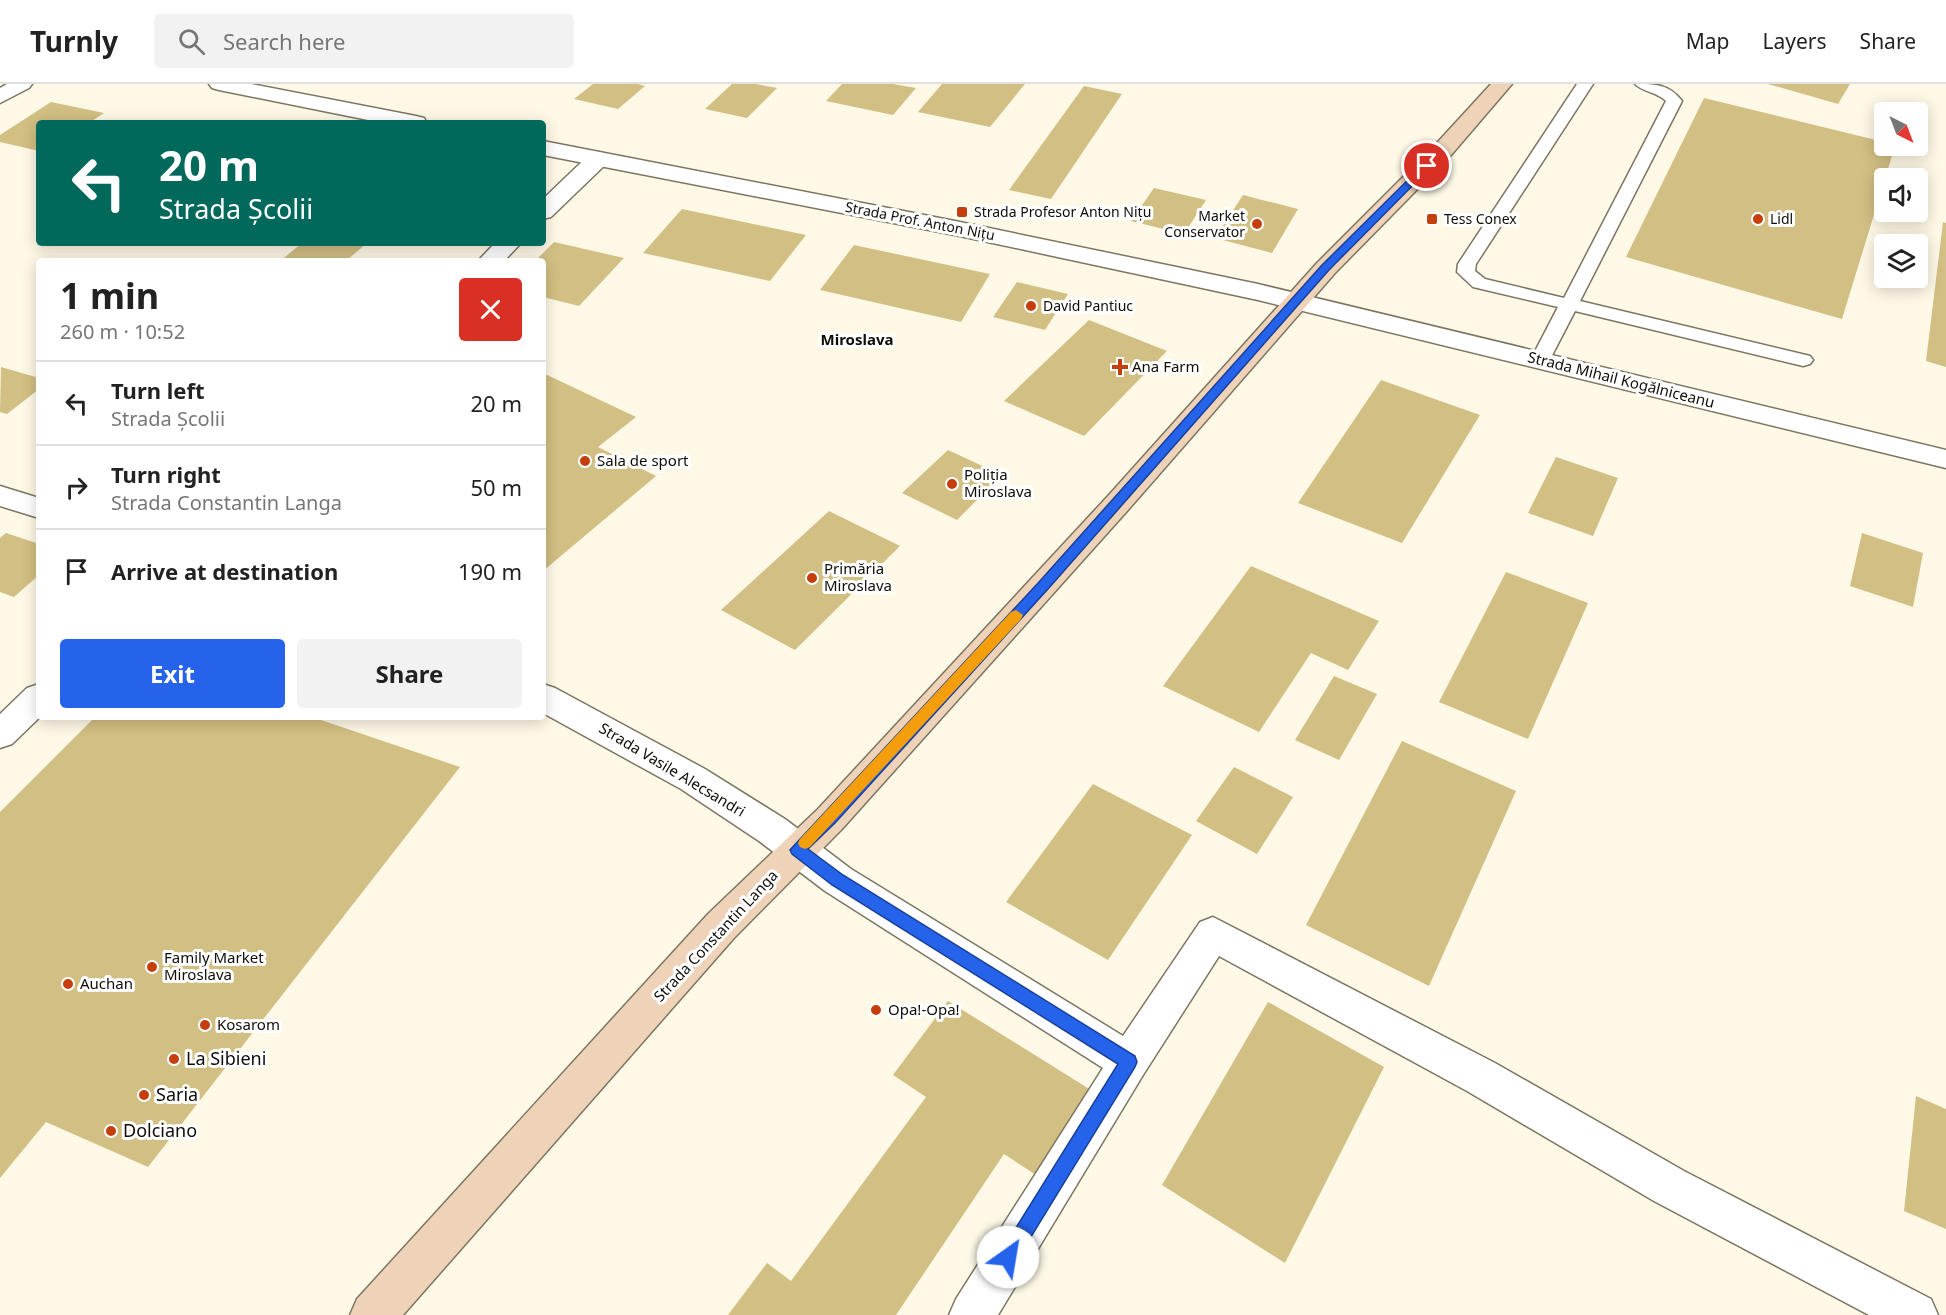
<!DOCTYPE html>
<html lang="en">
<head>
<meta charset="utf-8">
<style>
  body { margin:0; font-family:"Noto Sans",sans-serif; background:#f2f2f2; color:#222; height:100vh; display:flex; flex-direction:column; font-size:22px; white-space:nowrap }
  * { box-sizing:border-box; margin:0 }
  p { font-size:20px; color:#767676 }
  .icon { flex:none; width:33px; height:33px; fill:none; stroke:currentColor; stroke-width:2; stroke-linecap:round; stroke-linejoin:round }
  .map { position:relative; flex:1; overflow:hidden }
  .panel { position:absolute; left:36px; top:174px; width:510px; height:462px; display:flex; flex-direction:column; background:#fff; border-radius:6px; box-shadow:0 3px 15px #0003 }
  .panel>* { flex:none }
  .guide { position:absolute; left:36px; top:36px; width:510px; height:126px; border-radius:6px; box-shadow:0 3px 15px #0003; background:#00695c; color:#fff; overflow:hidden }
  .needle { width:39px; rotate:138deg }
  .fabs { position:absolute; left:1874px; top:18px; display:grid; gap:12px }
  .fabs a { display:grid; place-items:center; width:54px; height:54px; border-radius:6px; background:#fff; box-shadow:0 3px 15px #0003; font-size:30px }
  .pin { position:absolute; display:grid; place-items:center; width:51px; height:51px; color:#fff; margin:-26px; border:3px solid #fff; border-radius:50%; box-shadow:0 2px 6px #0007 }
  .me { position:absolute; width:66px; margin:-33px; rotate:32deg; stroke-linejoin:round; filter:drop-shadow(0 0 4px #0008) }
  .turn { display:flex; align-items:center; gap:21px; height:126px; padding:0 24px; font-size:27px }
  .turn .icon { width:78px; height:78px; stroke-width:2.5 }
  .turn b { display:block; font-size:42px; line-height:51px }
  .round { display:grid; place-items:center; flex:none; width:63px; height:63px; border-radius:6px; background:#f2f2f2 }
  .summary { display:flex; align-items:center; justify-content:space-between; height:102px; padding:0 24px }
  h1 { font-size:36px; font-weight:700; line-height:45px }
  .button { display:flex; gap:12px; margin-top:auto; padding:12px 24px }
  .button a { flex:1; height:69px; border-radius:6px; background:#2563eb; color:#fff; font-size:24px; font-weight:700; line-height:69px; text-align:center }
  .button a+a { background:#f2f2f2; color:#222 }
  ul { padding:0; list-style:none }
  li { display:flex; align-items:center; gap:18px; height:84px; padding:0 24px; border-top:2px solid #e0e0e0 }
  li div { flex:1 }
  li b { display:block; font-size:22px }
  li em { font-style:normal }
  header { display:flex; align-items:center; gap:36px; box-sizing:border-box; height:84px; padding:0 30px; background:#fff; border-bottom:2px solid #e0e0e0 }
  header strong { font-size:28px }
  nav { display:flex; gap:33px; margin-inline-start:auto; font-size:21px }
  .search { width:420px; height:54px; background:#f2f2f2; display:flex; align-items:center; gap:15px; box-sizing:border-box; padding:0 21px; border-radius:6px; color:#767676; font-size:22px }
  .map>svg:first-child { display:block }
  .building { fill:#d2bf83 }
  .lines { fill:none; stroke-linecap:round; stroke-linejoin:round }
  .service-casing { stroke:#7c7561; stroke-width:3 }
  .minor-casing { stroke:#7c7561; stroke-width:3 }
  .tertiary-casing { stroke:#7c7561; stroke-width:3 }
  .secondary-casing { stroke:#7c7561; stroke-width:3 }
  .service { fill:#fff; fill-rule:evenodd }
  .minor { fill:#fff; fill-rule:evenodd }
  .tertiary { fill:#fff; fill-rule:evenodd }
  .secondary { fill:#efd3b8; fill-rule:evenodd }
  .route { fill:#2563eb; stroke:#184099; stroke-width:1.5 }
  .slow { fill:#f59e0b }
  .poi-dot { fill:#c53e0b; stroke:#fff; stroke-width:2 }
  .labels { text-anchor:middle; stroke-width:6; stroke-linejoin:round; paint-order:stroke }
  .far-poi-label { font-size:14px; fill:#0f0d06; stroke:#fff; text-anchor:start }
  .far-street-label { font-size:14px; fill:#0f0d06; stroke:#fff }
  .far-quarter-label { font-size:15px; font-weight:bold; fill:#0f0d06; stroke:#fff }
  .poi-label { font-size:15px; fill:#0f0d06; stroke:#fff; text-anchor:start }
  .street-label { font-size:15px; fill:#0f0d06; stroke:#fff }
  .near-poi-label { font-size:18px; fill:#0f0d06; stroke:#fff; text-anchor:start }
</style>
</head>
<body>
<header>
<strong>Turnly</strong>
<div class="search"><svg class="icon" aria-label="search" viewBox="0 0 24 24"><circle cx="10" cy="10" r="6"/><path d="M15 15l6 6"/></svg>Search here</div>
<nav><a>Map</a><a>Layers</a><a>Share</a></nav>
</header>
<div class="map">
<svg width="1946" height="1231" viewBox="0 0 1946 1231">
  <rect width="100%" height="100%" fill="#fef9e6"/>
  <g class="building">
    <polygon points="593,0 638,0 645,2 618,25 574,15"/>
    <polygon points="732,0 756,0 777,4 747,34 705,25"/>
    <polygon points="842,0 893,0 916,4 893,31 826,17"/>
    <polygon points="942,0 1025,0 990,43 918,28"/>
    <polygon points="1768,0 1850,0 1838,20"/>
    <polygon points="1084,2 1122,10 1051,115 1009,106"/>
    <polygon points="1704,14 1884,58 1884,62 1895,62 1842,235 1626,173"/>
    <polygon points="51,18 104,29 89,39 39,39 39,67 0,58 0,51"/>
    <polygon points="1154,104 1206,116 1184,150 1131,137"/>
    <polygon points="1243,111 1298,125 1272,169 1215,154"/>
    <polygon points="682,125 806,151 770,197 643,169"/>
    <polygon points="1943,138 1946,139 1946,283 1926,277"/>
    <polygon points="554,158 624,174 579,222 543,213 543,177 535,177"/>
    <polygon points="302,159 367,159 346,177 280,177"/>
    <polygon points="854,161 990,190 961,238 820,206"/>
    <polygon points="1017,198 1068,210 1045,246 993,233"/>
    <polygon points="1089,236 1167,267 1084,352 1004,317"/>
    <polygon points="1,283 39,294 39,305 7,330 0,328"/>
    <polygon points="543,289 636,333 598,363 656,392 543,487"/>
    <polygon points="1381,296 1480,331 1402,459 1298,419"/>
    <polygon points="948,366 1002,391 957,436 902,409"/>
    <polygon points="1556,373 1618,394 1593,452 1528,429"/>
    <polygon points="829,427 900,462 795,566 721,526"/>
    <polygon points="6,449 39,460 39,491 14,513 0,508 0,454"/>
    <polygon points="1862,449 1923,469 1913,523 1850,502"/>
    <polygon points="1251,482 1379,537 1348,586 1311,569 1259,648 1163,602"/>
    <polygon points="1506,488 1588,519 1528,655 1439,618"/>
    <polygon points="1334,592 1377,610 1339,676 1295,656"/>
    <polygon points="95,633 312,633 460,683 148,1083 46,1038 0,1094 0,728"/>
    <polygon points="1402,657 1516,707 1429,902 1306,841"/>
    <polygon points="1234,683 1293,713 1257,770 1196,737"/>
    <polygon points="1093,700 1192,751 1108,876 1006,818"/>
    <polygon points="948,917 1091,1006 1036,1091 1004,1070 896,1231 728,1231 767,1179 791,1197 926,1013 893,991"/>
    <polygon points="1268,918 1384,983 1285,1179 1162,1101"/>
    <polygon points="1916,1012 1946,1025 1946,1145 1904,1127"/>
  </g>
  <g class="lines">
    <defs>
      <path id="service" d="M 1577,0 L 1593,0 L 1476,180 L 1475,187 L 1485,195 L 1564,214 L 1666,17 C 1657,8 1643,8 1635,0 C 1656,0 1669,0 1682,17 L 1580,217 L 1810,272 L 1813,276 L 1810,280 L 1803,282 L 1575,227 L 1547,281 L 1533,281 L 1530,277 L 1558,223 L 1473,203 L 1457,188 L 1458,180 Z"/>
      <g id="minor">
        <polygon points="7,0 32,0 29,4 0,19 0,4"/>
        <polygon points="598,68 606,70 609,75 606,80 551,133 543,135 543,115 590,70"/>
        <polygon points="495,159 521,159 504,177 478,177"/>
        <polygon points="0,402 39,414 39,434 0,422"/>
        <polygon points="39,600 40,633 12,660 0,664 0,630 27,604"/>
        <polygon points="543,600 555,604 705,685 785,735 851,785 1123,952 1200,838 1213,833 1495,979 1684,1087 1931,1215 1938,1231 1869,1231 1654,1117 1467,1007 1219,872 1143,991 998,1231 949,1231 956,1215 1103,984 825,807 759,757 681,705 543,629"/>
      </g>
      <g id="tertiary">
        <polygon points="209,0 251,0 416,32 424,34 427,39 383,39 219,6 212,4"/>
        <polygon points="543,57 955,137 1258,200 1946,366 1946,384 1258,216 955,151 543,71"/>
      </g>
      <polygon id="secondary" points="1491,0 1512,0 1452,70 1335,189 1128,426 842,745 734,854 403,1231 350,1231 357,1215 708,830 818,725 1108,412 1317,179 1436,60"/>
    </defs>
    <use href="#service" class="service-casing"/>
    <use href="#minor" class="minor-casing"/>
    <use href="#tertiary" class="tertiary-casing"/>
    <use href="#secondary" class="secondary-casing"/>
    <use href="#service" class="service"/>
    <use href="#minor" class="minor"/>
    <use href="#tertiary" class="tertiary"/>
    <use href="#secondary" class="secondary"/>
  </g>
  <polygon class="route" points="1424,80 1432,82 1329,186 1048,505 835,739 808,765 843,791 1135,972 1137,978 1135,983 1015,1179 1008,1182 1002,1179 999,1173 1002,1166 1118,980 832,801 792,770 790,766 1039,498 1322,181"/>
  <polygon class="slow" points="1016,526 1023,531 1021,535 810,763 805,765 800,763 798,759 800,755 1011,528"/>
  <g class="poi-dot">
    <rect x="956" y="122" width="12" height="12" rx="3"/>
    <rect x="1426" y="129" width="12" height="12" rx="3"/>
    <circle cx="1758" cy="135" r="6"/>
    <circle cx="1257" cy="140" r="6"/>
    <circle cx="1031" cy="222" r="6"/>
    <path d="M1117 274h6v6h6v6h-6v6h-6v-6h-6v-6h6z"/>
    <circle cx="585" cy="377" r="6"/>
    <circle cx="952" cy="400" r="6"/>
    <circle cx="812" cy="494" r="6"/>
    <circle cx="152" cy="883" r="6"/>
    <circle cx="68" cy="900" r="6"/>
    <circle cx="876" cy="926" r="6"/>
    <circle cx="205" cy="941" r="6"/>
    <circle cx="174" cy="975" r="6"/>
    <circle cx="144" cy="1011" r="6"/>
    <circle cx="111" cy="1047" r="6"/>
  </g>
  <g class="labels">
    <g class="far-poi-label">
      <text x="974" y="133">Strada Profesor Anton Nițu</text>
      <text x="1245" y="137" text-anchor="end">Market<tspan x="1245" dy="16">Conservator</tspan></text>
      <text x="1444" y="140">Tess Conex</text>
      <text x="1770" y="140">Lidl</text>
      <text x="1043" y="227">David Pantiuc</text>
    </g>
    <g class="far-street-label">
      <text transform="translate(920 137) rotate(11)" y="5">Strada Prof. Anton Nițu</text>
    </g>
    <g class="far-quarter-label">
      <text x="857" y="261">Miroslava</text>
    </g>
    <g class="poi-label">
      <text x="1132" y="288">Ana Farm</text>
      <text x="597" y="382">Sala de sport</text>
      <text x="964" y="396">Poliția<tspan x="964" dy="17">Miroslava</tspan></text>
      <text x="824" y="490">Primăria<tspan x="824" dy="17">Miroslava</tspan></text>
      <text x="164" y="879">Family Market<tspan x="164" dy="17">Miroslava</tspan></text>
      <text x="80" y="905">Auchan</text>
      <text x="888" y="931">Opa!-Opa!</text>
      <text x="217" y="946">Kosarom</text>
    </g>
    <g class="street-label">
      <text transform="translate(1621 296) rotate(14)" y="5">Strada Mihail Kogălniceanu</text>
      <text transform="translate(672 686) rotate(31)" y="5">Strada Vasile Alecsandri</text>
      <text transform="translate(716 852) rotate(-47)" y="5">Strada Constantin Langa</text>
    </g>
    <g class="near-poi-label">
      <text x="186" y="981">La Sibieni</text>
      <text x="156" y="1017">Saria</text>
      <text x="123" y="1053">Dolciano</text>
    </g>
  </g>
</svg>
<div class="fabs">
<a><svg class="needle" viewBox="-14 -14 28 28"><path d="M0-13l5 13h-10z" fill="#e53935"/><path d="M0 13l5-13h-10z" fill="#767676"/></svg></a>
<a><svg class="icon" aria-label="sound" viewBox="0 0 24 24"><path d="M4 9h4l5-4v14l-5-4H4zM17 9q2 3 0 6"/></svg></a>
<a><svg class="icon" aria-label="layers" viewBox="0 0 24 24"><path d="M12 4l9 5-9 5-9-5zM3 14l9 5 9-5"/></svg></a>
</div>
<div class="pin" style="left:1427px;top:82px;background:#d93025"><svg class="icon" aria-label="arrive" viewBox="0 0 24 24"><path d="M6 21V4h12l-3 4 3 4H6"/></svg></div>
<svg class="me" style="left:1008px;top:1173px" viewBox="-20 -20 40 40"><circle r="19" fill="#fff"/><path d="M0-13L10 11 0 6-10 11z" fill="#2563eb"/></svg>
<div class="guide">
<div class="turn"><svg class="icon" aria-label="left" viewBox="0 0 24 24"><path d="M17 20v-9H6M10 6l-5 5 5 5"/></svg><div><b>20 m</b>Strada Școlii</div></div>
</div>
<section class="panel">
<div class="summary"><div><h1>1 min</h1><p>260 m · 10:52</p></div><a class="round" style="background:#d93025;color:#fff"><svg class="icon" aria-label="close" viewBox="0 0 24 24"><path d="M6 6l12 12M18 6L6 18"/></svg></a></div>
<ul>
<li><svg class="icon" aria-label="left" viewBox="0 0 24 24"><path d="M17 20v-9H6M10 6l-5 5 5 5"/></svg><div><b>Turn left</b><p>Strada Școlii</p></div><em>20 m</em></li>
<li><svg class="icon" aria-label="right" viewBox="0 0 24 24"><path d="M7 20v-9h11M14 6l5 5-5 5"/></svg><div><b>Turn right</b><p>Strada Constantin Langa</p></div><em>50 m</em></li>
<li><svg class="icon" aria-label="arrive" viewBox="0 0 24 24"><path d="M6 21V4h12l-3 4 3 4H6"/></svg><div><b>Arrive at destination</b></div><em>190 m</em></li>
</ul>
<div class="button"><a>Exit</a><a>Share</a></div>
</section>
</div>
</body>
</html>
